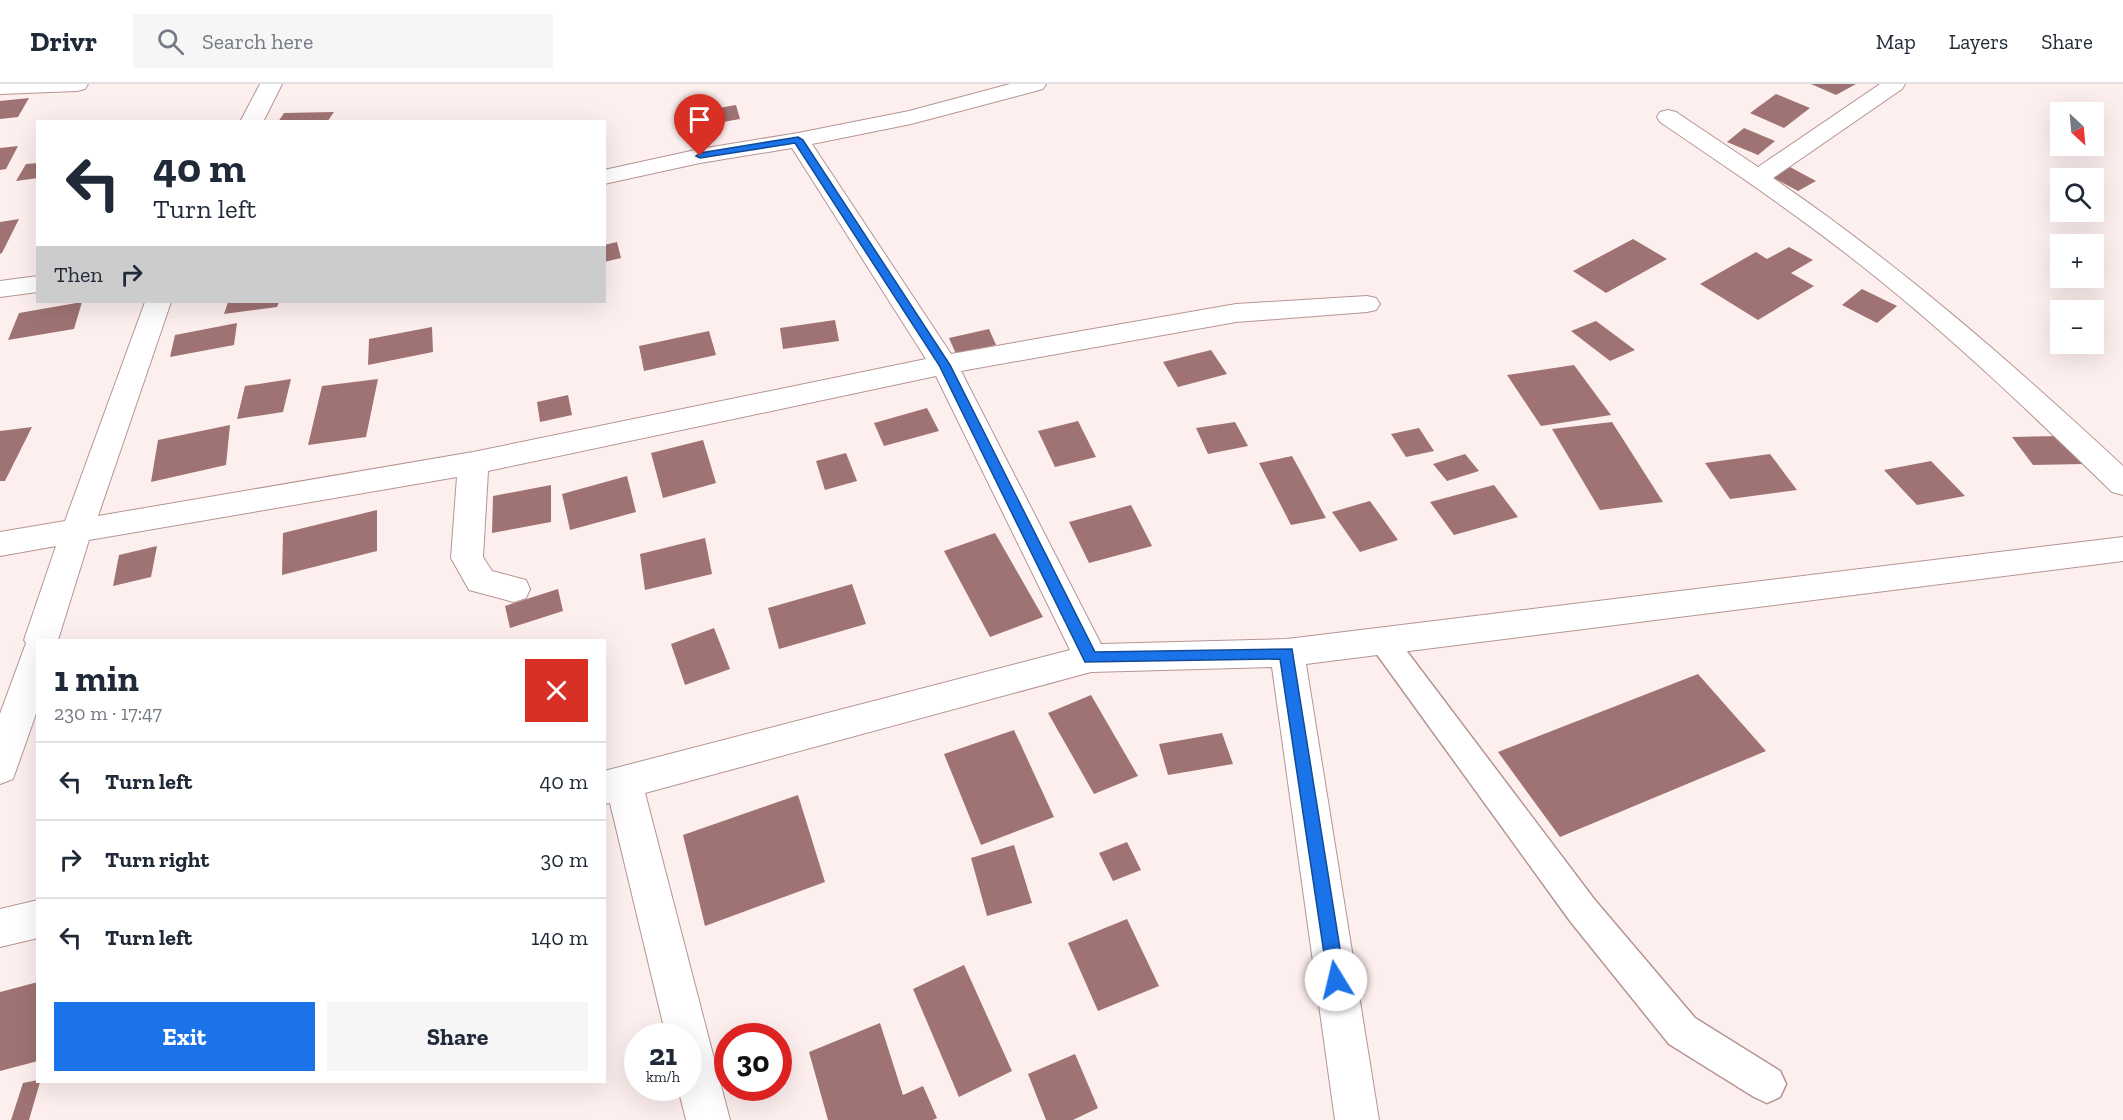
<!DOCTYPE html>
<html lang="en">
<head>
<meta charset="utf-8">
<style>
  body { margin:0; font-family:"Zilla Slab",serif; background:#f6f6f7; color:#1f2937; height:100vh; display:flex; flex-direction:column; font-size:22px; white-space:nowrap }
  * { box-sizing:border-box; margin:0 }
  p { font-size:20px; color:#747a83 }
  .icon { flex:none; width:33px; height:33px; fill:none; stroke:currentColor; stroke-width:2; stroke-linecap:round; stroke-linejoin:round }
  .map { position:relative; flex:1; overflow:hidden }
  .panel { position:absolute; left:36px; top:555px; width:570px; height:444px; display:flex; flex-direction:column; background:#fff; border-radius:0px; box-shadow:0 6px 24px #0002 }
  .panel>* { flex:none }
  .top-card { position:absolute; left:36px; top:36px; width:570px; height:183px; border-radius:0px; box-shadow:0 6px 24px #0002; background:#fff; color:#1f2937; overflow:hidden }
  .needle { width:39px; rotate:154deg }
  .tools { position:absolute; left:2050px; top:18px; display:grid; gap:12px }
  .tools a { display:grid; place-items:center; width:54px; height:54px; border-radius:0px; background:#fff; box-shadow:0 6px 24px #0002; font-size:30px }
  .speed { position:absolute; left:624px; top:939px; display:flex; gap:12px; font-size:30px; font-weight:700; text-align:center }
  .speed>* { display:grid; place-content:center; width:78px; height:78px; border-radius:50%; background:#fff; box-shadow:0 6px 24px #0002; line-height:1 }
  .speed small { font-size:15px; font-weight:400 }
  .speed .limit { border:9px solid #d22; background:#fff; color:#111 }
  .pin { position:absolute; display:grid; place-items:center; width:51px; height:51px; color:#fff; margin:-62px -26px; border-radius:50% 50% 50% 0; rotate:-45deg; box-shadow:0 0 6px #0007 }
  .pin .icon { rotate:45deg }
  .me { position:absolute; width:66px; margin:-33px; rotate:351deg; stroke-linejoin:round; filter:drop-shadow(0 0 4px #0008) }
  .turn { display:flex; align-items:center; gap:21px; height:126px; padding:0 18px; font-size:27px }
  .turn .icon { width:78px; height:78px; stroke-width:2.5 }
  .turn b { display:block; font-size:42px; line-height:51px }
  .then { display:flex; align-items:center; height:57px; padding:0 18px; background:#0003; gap:12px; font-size:22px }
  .round { display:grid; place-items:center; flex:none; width:63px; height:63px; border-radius:0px; background:#f6f6f7 }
  .overview { display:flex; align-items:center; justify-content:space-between; height:102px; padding:0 18px }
  h1 { font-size:36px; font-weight:700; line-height:45px }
  .primary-button { display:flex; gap:12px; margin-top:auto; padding:12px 18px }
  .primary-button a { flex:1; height:69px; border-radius:0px; background:#1a73e8; color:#fff; font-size:24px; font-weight:700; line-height:69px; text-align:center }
  .primary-button a+a { background:#f6f6f7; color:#1f2937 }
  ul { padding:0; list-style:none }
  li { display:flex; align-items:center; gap:18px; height:78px; padding:0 18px; border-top:2px solid #e0e1e3 }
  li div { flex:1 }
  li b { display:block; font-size:22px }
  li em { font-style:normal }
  header { display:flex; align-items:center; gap:36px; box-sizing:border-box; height:84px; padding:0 30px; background:#fff; border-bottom:2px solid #e0e1e3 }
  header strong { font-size:28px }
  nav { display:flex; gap:33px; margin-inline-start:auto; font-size:21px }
  .search { width:420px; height:54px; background:#f6f6f7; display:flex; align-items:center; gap:15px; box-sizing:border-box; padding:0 21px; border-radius:0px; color:#747a83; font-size:22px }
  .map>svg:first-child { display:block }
  .building { fill:#9f7373 }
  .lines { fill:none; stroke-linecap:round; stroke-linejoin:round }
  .service-casing { stroke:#b69494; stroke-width:3 }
  .minor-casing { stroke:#b69494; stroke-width:2 }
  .service { fill:#fff; fill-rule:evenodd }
  .minor { fill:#fff; fill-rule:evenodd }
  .route { fill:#1a73e8; stroke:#114b97; stroke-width:1.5 }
</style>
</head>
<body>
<header>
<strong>Drivr</strong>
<div class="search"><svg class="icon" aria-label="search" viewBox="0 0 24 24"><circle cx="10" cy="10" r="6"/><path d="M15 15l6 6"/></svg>Search here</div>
<nav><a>Map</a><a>Layers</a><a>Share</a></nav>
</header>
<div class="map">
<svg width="2123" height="1036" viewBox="0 0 2123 1036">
  <rect width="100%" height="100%" fill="#feefef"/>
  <g class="building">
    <polygon points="1811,0 1856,0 1836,11"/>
    <polygon points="1776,10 1810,24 1784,44 1750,29"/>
    <polygon points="29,14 18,33 0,35 0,17"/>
    <polygon points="736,21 740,35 688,44 684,30"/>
    <polygon points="334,28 327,38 278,38 284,29"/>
    <polygon points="1744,44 1775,57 1758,71 1727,58"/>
    <polygon points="18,62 6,85 0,86 0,64"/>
    <polygon points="38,79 38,94 16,97 26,80"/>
    <polygon points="1790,83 1816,97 1798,107 1772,93"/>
    <polygon points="19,135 2,169 0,170 0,138"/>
    <polygon points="1633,155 1667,175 1606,209 1573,187"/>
    <polygon points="617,158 621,174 604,178 604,161"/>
    <polygon points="1789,163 1813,176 1791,189 1814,202 1758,236 1700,200 1756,168 1767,175"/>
    <polygon points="1862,205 1897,222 1877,239 1842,221"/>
    <polygon points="82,218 74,245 8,256 19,229"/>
    <polygon points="228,218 279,218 277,223 224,230"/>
    <polygon points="835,236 839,257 783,265 780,244"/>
    <polygon points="1596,237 1635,266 1610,277 1571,247"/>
    <polygon points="237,239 234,261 170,273 175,251"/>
    <polygon points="432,243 433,268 368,281 369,255"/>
    <polygon points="989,245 996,261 956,270 949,254"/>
    <polygon points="709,247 716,271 644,287 639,262"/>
    <polygon points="1211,266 1227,290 1178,303 1163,278"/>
    <polygon points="1574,281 1611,331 1541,342 1507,291"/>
    <polygon points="291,295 283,328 237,335 245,302"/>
    <polygon points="378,295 366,353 308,361 322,302"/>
    <polygon points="568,311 572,331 540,338 537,318"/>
    <polygon points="927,324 939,347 884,362 874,339"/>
    <polygon points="1078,337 1096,373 1055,383 1038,347"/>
    <polygon points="1235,338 1248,362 1208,370 1196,344"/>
    <polygon points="1612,338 1663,418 1600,426 1552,345"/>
    <polygon points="230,341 226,381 151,398 158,356"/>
    <polygon points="32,343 5,397 0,397 0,347"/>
    <polygon points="1419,344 1434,367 1406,373 1391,350"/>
    <polygon points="2063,352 2084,380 2033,381 2012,353"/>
    <polygon points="703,356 716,399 663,414 651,369"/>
    <polygon points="846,369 857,397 825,406 816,377"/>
    <polygon points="1465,370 1479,387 1447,397 1433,380"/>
    <polygon points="1770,370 1797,406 1730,415 1705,379"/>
    <polygon points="1292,372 1326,434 1291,441 1259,379"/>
    <polygon points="1931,377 1965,412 1917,421 1884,386"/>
    <polygon points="627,392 636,428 570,446 562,410"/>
    <polygon points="551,401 551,438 492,449 493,412"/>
    <polygon points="1494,401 1518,433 1454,451 1430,418"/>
    <polygon points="1370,417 1398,456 1360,468 1332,428"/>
    <polygon points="1131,421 1152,462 1089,479 1069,438"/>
    <polygon points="377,426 377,467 282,491 283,449"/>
    <polygon points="995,449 1043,533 990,553 944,467"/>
    <polygon points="705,454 712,490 645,506 640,470"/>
    <polygon points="157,462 151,493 113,502 119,471"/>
    <polygon points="852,500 866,540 779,565 768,524"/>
    <polygon points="558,505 563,527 510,544 505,522"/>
    <polygon points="714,544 730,585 685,601 671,560"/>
    <polygon points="1698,590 1766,667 1560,753 1498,668"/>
    <polygon points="1091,611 1138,692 1094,710 1048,629"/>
    <polygon points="1014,646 1054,733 981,761 944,670"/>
    <polygon points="1222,649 1233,680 1168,691 1159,660"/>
    <polygon points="798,711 825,798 705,842 683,751"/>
    <polygon points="1127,758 1141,786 1113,797 1099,769"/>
    <polygon points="1014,761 1032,819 987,832 971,774"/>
    <polygon points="1127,835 1159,902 1098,927 1068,859"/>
    <polygon points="964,881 1012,987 959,1013 913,905"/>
    <polygon points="38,898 38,977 0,987 0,908"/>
    <polygon points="880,939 903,1011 923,1002 937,1034 933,1036 828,1036 809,968"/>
    <polygon points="1075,970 1098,1024 1073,1036 1046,1036 1028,990"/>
    <polygon points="38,996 40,998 29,1036 11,1036 23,999"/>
  </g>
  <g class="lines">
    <defs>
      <polygon id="service" points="1383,545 1393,549 1594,815 1695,934 1780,987 1786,1000 1780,1013 1767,1019 1754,1013 1669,960 1570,837 1373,565 1368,557 1373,549"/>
      <g id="minor">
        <polygon points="0,0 88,0 85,5 77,7 0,10"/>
        <polygon points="260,0 282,0 263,38 240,38"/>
        <polygon points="1010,0 1046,0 1043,5 911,40 812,60 951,270 1236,220 1367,212 1376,214 1380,220 1376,226 1367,228 1236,238 961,287 1101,560 1287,555 2123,453 2123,477 1306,580 1379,1036 1335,1036 1272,583 1091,588 645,709 730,1036 686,1036 678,1004 688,1004 688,952 666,952 610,719 604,720 604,687 1070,566 936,292 488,387 483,473 492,487 526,496 530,505 526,514 514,518 469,506 451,474 457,393 89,456 58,556 38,556 38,624 13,695 0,700 0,630 26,559 24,556 56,462 0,472 0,448 65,437 145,218 171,218 98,432 473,368 926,275 792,64 700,79 604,100 604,86 700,65 798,49 909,27"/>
        <path d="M 1880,0 L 1905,0 L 1902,5 L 1773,94 C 1899,180 2012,279 2123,382 L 2123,411 L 2112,408 C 2036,334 1960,261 1877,194 C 1808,138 1734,88 1660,38 L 1657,33 L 1660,28 L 1668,26 L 1676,28 L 1758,83 Z"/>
        <polygon points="38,192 38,208 0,213 0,197"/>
        <polygon points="38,816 38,854 0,863 0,825"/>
      </g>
    </defs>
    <use href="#service" class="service-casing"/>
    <use href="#minor" class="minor-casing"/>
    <use href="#service" class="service"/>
    <use href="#minor" class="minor"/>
  </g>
  <polygon class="route" points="798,53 803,56 950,281 1095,568 1292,565 1345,896 1342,902 1336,904 1330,902 1328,896 1280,575 1085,578 939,281 795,59 700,74 696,72 700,69"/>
</svg>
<div class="tools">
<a><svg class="needle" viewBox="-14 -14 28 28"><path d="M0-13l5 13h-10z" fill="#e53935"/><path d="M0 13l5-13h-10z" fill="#747a83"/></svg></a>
<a><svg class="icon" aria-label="search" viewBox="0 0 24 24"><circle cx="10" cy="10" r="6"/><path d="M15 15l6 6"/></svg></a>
<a>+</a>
<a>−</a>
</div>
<div class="speed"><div>21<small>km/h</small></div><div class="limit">30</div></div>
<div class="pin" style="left:700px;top:72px;background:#d93025"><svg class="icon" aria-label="arrive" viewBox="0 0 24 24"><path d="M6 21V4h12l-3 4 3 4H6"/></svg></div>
<svg class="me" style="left:1336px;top:896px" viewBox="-20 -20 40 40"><circle r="19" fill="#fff"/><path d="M0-13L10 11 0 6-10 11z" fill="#1a73e8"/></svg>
<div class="top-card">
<div class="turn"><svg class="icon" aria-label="left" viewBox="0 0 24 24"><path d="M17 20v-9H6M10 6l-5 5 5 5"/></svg><div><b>40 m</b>Turn left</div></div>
<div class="then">Then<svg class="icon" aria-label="right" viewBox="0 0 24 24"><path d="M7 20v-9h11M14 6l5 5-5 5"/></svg></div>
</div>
<section class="panel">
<div class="overview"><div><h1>1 min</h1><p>230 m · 17:47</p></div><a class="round" style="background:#d93025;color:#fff"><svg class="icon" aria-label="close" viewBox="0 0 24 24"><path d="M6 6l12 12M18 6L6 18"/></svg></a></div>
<ul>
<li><svg class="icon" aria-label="left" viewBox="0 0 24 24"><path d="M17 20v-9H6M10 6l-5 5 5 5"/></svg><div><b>Turn left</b></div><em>40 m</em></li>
<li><svg class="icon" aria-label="right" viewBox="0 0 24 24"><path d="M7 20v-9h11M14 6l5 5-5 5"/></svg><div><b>Turn right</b></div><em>30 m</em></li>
<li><svg class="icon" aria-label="left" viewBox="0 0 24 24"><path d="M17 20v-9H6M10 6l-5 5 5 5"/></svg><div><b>Turn left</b></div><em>140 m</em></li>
</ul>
<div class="primary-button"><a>Exit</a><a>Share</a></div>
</section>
</div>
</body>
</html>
